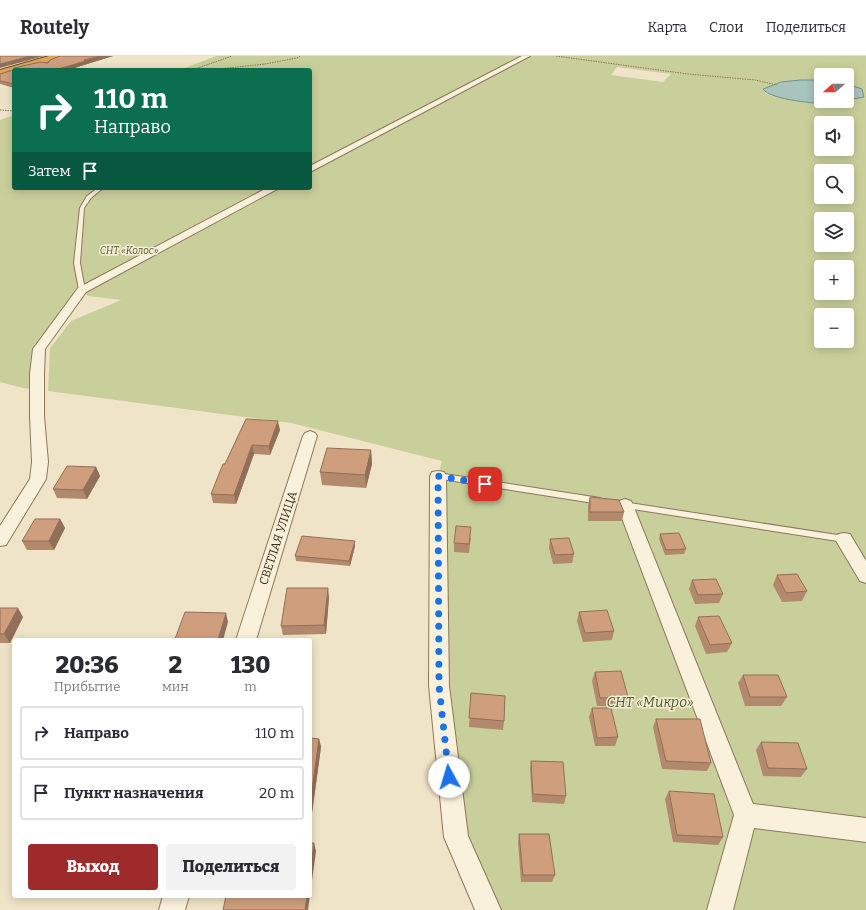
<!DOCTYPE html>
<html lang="ru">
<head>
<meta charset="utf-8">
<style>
  body { margin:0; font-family:Bitter,serif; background:#f2f2f3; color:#2b2b33; height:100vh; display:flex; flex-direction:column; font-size:15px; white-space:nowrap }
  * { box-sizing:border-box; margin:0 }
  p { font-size:13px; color:#7c7c81 }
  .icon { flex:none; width:22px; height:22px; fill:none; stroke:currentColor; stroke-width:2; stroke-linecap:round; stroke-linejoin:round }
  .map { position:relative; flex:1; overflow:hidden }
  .drawer { position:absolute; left:12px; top:582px; width:300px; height:260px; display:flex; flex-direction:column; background:#fff; border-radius:4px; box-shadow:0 2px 10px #0003 }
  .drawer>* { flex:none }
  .top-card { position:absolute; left:12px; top:12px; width:300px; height:122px; border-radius:4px; box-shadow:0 2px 10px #0003; background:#0b6e4f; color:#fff; overflow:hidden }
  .needle { width:26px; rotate:249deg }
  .tools { position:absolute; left:814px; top:12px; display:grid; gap:8px }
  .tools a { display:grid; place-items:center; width:40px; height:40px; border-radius:4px; background:#fff; box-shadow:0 2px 10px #0003; font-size:20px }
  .pin { position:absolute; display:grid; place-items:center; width:34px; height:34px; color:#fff; margin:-17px; border-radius:8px; box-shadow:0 2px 6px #0006 }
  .me { position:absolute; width:44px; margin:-22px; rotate:354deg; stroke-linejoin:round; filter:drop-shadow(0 0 3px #0008) }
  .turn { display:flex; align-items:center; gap:14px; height:84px; padding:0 16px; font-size:18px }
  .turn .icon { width:52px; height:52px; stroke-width:2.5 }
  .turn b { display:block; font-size:28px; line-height:34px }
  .then { display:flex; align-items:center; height:38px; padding:0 16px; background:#0003; gap:8px; font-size:15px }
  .eta { display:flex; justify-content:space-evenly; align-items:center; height:68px; text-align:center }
  .eta b { font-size:24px; font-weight:800; line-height:28px }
  .cta { display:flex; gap:8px; margin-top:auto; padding:8px 16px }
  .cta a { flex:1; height:46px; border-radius:4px; background:#9e2a2b; color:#fff; font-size:16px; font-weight:800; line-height:46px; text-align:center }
  .cta a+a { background:#f2f2f3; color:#2b2b33 }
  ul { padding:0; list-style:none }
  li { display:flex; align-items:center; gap:12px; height:54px; margin:0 8px 6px; padding:0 8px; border:2px solid #e1e1e2; border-radius:4px }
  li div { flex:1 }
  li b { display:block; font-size:15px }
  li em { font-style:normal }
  header { display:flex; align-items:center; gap:24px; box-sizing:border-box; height:56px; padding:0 20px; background:#fff; border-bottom:1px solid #e1e1e2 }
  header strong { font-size:19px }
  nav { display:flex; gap:22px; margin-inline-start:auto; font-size:14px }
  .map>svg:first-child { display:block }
  .green { fill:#c9cf9b; fill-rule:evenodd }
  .water { fill:#a9c4bc; stroke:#6f938a }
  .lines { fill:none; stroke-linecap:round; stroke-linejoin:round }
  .lane-casing { stroke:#8d765c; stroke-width:2 }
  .street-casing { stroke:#8d765c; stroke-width:2 }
  .highway-casing { stroke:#5b4430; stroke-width:2 }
  .path { stroke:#8d765c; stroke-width:1; stroke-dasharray:1.5 1; stroke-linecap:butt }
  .lane { fill:#faf1dc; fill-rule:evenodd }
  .street { fill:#faf1dc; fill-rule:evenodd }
  .highway { fill:#e0a458; fill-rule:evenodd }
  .wall { fill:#b2896c }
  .shaded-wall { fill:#916f58 }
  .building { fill:#cf9f7d; stroke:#916f58 }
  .route { stroke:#1a73e8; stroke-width:7; stroke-dasharray:0 12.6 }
  .labels { text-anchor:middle; stroke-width:3; stroke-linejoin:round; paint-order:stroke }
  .far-park-label { font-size:10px; font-style:italic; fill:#4d5a26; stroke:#f7eed8 }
  .street-label { font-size:12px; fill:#3d2e20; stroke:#f7eed8 }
  .near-park-label { font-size:14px; font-style:italic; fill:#4d5a26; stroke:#f7eed8 }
</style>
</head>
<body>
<header>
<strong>Routely</strong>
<nav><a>Карта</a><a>Слои</a><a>Поделиться</a></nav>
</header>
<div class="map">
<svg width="866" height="854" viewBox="0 0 866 854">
  <rect width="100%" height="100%" fill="#f0e4c8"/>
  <path class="green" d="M 216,0 L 866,0 L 866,854 L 488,854 L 456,781 L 438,420 L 442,405 L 291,367 L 48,335 L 50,292 L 71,265 L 121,244 L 88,240 L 82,234 L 39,293 L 38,334 L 23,332 L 0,326 L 0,64 L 14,59 L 14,132 L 310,132 L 310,14 L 180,14 ZM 617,11 L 671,18 L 663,26 L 611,19 ZM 821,19 L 847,19 L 847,28 L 862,33 L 863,40 L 834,48 L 828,48 L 772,40 L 766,37 L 763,33 L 781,26 L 821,24 ZM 821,67 L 847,67 L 847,93 L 821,93 ZM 821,115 L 847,115 L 847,141 L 821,141 ZM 821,163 L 847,163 L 847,189 L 821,189 ZM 821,211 L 847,211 L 847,237 L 821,237 ZM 821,259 L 847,259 L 847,285 L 821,285 Z"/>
  <g class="water">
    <path d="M 800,24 L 821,24 L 821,45 L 845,45 C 841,46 837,48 833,48 C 819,48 770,44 763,33 L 781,26 Z"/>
    <polygon points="847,28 862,33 864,41 847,44"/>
  </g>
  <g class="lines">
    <defs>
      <g id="lane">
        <polygon points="98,132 103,132 91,142 84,152 80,207 85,234 82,236 79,234 74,207 80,152 87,140"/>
        <polygon points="438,417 600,442 604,445 600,448 435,422 434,420"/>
        <polygon points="623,446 844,480 847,481 848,483 847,485 844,486 620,451 619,449 620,447"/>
      </g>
      <g id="street">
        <polygon points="522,0 530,0 310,116 310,110"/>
        <polygon points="267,132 279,132 86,236 45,293 44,318 44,360 48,406 46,423 6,489 0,490 0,470 30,423 32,406 30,360 30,318 33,293 78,232"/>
        <polygon points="310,375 315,377 317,380 256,584 236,584 303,380 305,377"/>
        <polygon points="438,415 444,416 446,420 449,630 468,780 501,854 475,854 444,781 429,630 430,420 432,416"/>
        <polygon points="625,443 631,445 633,449 753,748 866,762 866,786 754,772 733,854 707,854 734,759 617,449 619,445"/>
        <polygon points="844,477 850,478 866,505 866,527 860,525 835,483 838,478"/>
        <polygon points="163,840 189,840 185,854 159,854"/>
      </g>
      <polygon id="highway" points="49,0 62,0 61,2 20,14 14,14 14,16 0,20 0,14"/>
    </defs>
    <use href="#lane" class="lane-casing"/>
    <use href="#street" class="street-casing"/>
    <use href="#highway" class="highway-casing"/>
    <g class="path">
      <polyline points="556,0 688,18 755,24 777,29"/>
      <polyline points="192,14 232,0"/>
      <polyline points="210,14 265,8 297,2 300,0"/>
      <polyline points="0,54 14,55"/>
    </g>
    <use href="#lane" class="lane"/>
    <use href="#street" class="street"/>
    <use href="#highway" class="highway"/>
  </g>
  <g class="wall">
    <polygon points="60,0 113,0 68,14 14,14 14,32 0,28 0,18 13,14 14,12 40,6 48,7 50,4"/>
    <polygon points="246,363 280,374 270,399 254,398 236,448 213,447 211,438"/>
    <polygon points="371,394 372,408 366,432 322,429 320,416"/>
    <polygon points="96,411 100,420 87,443 57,442 53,433"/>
    <polygon points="590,441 624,456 622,465 588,465 588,450"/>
    <polygon points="60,463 65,472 54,494 27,494 22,485"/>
    <polygon points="660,478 686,493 684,498 665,499 659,483"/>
    <polygon points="471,481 469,497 454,496 454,487"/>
    <polygon points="550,483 574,498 572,507 553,508 549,492"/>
    <polygon points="355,490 350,510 296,505 295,500"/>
    <polygon points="777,519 807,535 802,545 782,546 773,529"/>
    <polygon points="692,524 723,538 719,547 695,548 689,533"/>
    <polygon points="329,541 326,578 283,579 281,570"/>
    <polygon points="0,552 23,561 10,587 0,587"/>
    <polygon points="579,556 614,575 612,584 583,586 577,565"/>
    <polygon points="698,561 732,587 727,596 706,598 695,570"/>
    <polygon points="595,616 628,641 625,650 597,650 592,625"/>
    <polygon points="743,619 787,641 781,650 745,650 738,627"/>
    <polygon points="471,637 504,665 503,674 469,671"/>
    <polygon points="592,652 618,681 615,690 595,690 589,661"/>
    <polygon points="656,663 711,707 707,715 662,713 653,671"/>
    <polygon points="310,682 319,683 321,691 312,757 310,757"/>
    <polygon points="761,686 807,713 801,721 763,720 756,694"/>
    <polygon points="531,705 566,740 564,748 532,746 530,713"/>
    <polygon points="669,735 723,781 718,789 673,786 665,743"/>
    <polygon points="519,778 555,819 552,826 521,826 518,786"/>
  </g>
  <g class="shaded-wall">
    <polygon points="30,0 44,0 0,12 0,8"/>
    <polygon points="100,0 113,0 68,14 55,14"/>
    <polygon points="278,365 280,374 270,399 269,390"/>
    <polygon points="252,389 254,398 236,448 234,439"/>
    <polygon points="371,394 372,408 366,432 365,419"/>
    <polygon points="96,411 100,420 87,443 83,434"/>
    <polygon points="60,463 65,472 54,494 49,485"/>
    <polygon points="355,485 355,490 350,510 349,505"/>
    <polygon points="328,532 329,541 326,578 324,569"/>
    <polygon points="18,552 23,561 10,587 4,578"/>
    <polygon points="226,557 228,566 223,584 218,584"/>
    <polygon points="319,683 321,691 312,757 310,749"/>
    <polygon points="314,787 316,795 308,854 305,854 307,840 310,840 310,817"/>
  </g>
  <g class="building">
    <polygon points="0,0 30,0 0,8"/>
    <polygon points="60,0 100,0 84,4 86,5 55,14 56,14 14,14 14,28 0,25 0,18 13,14 14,12 40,6 48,7 50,4"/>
    <polygon points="246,363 278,365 269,390 252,389 234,439 211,438 223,408 225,408"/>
    <polygon points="327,392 371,394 365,419 320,416"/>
    <polygon points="67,410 96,411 83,434 53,433"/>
    <polygon points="590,441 619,444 624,456 590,456"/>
    <polygon points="35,463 60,463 49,485 22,485"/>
    <polygon points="456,470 471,471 469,488 454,487"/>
    <polygon points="679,477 686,493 666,494 660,478"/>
    <polygon points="302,480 355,485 349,505 295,500"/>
    <polygon points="569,482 574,498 555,499 550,483"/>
    <polygon points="797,518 807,535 786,537 777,519"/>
    <polygon points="716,523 723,538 698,539 692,524"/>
    <polygon points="287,532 328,532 324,569 281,570"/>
    <polygon points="0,552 18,552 4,578 0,578"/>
    <polygon points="607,554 614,575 585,577 579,556"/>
    <polygon points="185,556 226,557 218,584 175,583"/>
    <polygon points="719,560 732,587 710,589 698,561"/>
    <polygon points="621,615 628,641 600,642 595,616"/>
    <polygon points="743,619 778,619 787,641 750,641"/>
    <polygon points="471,637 505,640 504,665 469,662"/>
    <polygon points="592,652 611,652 618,681 597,682"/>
    <polygon points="656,663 700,663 711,707 666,705"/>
    <polygon points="310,682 319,683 310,749"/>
    <polygon points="761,686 798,687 807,713 768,712"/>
    <polygon points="531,705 563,706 566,740 533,738"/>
    <polygon points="669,735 714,738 723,781 677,779"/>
    <polygon points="519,778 549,778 555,819 523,819"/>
    <polygon points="310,787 314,787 310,817"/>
    <polygon points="226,840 307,840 305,854 223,854"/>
  </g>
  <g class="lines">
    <polyline class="route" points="449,721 439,630 438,420 485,428"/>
  </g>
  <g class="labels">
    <g class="far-park-label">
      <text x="129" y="198">СНТ «Колос»</text>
    </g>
    <g class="street-label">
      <text transform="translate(278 482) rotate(-72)" y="4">СВЕТЛАЯ УЛИЦА</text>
    </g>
    <g class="near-park-label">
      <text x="650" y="651">СНТ «Микро»</text>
    </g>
  </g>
</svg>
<div class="tools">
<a><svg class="needle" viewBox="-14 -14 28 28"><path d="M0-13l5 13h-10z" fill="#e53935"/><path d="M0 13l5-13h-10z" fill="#7c7c81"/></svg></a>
<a><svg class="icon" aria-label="sound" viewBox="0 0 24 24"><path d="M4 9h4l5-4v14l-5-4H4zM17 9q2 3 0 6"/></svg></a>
<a><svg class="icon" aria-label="search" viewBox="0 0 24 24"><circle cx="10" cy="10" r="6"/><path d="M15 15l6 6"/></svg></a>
<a><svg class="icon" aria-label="layers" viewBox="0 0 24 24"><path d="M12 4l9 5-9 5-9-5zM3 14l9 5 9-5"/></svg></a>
<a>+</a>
<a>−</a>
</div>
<div class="pin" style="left:485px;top:428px;background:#d93025"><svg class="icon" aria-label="arrive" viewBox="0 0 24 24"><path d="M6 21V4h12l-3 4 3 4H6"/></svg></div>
<svg class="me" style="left:449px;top:721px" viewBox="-20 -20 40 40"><circle r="19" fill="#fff"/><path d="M0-13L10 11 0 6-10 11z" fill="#1a73e8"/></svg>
<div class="top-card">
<div class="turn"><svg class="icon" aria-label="right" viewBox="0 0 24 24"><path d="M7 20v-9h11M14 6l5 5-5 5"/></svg><div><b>110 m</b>Направо</div></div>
<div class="then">Затем<svg class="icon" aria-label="arrive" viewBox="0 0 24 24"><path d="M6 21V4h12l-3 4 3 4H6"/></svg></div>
</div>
<section class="drawer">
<div class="eta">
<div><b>20:36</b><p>Прибытие</p></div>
<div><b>2</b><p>мин</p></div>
<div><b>130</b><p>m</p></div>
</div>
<ul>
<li><svg class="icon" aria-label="right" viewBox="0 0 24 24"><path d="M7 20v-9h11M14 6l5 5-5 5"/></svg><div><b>Направо</b></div><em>110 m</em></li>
<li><svg class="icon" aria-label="arrive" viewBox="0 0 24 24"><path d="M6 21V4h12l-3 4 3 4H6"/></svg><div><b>Пункт назначения</b></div><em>20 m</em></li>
</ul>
<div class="cta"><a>Выход</a><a>Поделиться</a></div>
</section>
</div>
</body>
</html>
